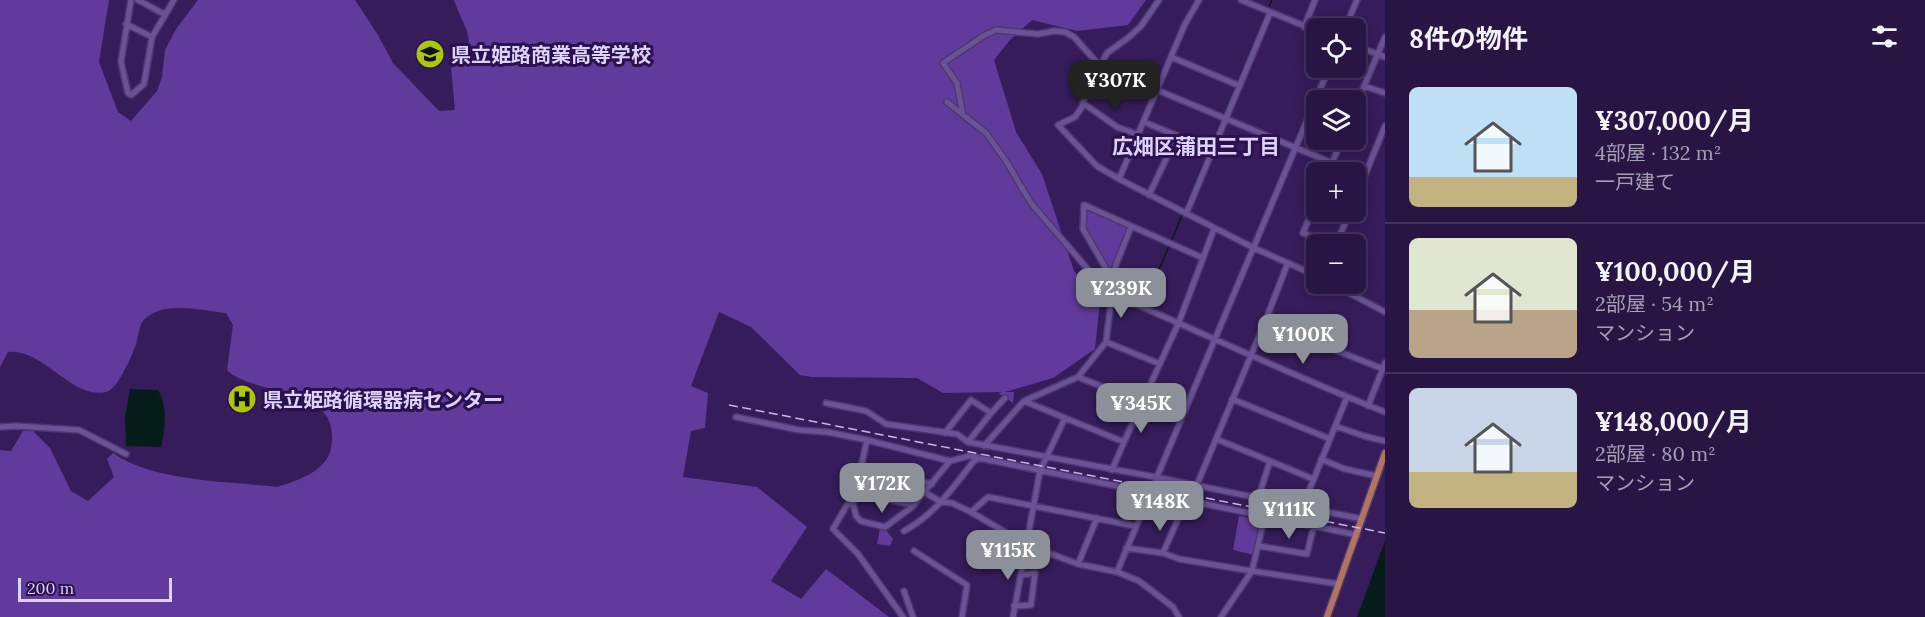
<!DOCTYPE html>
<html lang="ja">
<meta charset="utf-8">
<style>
:root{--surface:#281544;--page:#34224f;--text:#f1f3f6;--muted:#a59fb2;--line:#44345d;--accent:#8c9099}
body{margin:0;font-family:Lora,"Noto Sans JP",serif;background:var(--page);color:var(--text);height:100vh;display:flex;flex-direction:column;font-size:22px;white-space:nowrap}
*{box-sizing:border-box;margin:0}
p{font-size:20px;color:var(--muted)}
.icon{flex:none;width:33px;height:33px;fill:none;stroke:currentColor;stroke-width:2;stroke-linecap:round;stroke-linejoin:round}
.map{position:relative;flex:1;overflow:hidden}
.drawer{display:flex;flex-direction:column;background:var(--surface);width:540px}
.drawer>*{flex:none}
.controls{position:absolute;left:1306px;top:18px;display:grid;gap:12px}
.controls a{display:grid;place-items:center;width:60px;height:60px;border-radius:9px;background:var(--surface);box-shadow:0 3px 15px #0003,0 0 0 2px var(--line);font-size:30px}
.scale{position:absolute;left:18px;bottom:15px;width:154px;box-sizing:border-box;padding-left:6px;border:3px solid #ddd2f8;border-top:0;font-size:16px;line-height:21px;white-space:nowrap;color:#ddd2f8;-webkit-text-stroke:4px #2c1150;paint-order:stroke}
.price{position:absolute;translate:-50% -51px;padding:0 14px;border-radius:12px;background:var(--accent);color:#fff;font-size:20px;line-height:39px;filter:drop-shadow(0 2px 3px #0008)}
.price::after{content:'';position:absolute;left:50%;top:36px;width:18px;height:14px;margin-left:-9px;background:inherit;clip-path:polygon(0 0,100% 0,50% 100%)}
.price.on{background:#222;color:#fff}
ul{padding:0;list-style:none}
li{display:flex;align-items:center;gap:18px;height:150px;padding:0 24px}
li+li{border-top:2px solid var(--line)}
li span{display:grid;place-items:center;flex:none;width:168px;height:120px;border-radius:9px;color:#555}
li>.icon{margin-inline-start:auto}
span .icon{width:72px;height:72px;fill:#fffc;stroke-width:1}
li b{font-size:26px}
h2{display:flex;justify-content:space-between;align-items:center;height:72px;padding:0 24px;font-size:26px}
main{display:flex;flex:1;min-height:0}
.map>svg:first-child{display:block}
</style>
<main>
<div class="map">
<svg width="1385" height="617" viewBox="0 0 1385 617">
<rect width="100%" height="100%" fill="#361c5b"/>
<path fill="#613b9b" d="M0,0H109L99,62L118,112L131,121L157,91L162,77L165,50L176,29L198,0H355L378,35L393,63L439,111L455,110L451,68C483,45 464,30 454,0H1146L1128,25L1077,31L1032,20L1009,41L994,60L1016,132L1042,174L1074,271L1100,300L1095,349L1053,378L1005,392H1014L1013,403L998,393L1003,392L943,393L917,378L811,377L800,375L751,327L719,312L691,386L708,393L705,428L691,431L683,477L757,487L807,527L771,581L801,599L826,569L889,617H0V450L11,451L23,431H33L50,448L71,491L88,501L114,477L107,459L113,453C154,482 227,481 277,487C297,481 327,471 331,448C343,383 256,398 227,370L233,325L226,313C206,311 178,304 158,311C153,313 146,317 143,321C138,328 138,340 135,347C131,358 117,390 106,392C71,400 44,348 8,352L0,367Z
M1086,209L1128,228L1110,271L1085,228Z
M1239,516L1260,520L1254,555L1233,550Z
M880,528L885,529L893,539L890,546L877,544Z"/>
<path fill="#051c18" d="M130,389L158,390C168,407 165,428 161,447L126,446L125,416Z
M1385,541V617H1357Z"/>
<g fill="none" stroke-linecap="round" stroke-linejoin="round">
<path stroke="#051c18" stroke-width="1.5" d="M1268,9L1272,0
M1224,114L1266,14
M1210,147L1222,119
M1171,242L1208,152
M1144,305L1169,246"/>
<g stroke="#50376f" stroke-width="8">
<path id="minor" d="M131,0L121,62L128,93L131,95L144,84L152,37L174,0
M138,0L164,14
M1159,0L1141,26L1128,38L1107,53L1086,94L1082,107L1075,117L1058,125L1097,166L1119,179L1254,248L1317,276
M1241,0L1317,31
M126,24L152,37
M1304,27L1315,0
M1345,28L1357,0
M1356,46L1385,57
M1171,57L1240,86
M1364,86L1385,93
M1157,90L1354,172
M947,102L986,133L1006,161L1031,203L1103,287L1112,294C1203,333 1293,376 1385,412
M1083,103L1117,127L1139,135
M1356,105L1385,37
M963,115L957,83L943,63L985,35L996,30L1038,34L1054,31L1065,32L1074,37L1100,66
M1144,122L1212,150
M1328,172L1342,140
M1119,179L1185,24L1199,0
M1149,195L1177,136
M1356,197L1385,126
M1317,200L1303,233L1330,244
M1186,214L1270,13
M1336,244L1350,212
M1111,277L1083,229L1084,205L1203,258
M1332,284L1385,312
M1265,322L1383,369
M1106,342L1112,294L1111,277L1131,227
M1078,377L1106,342L1160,364
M1232,399L1330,439
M1024,401L1078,377L1143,403
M826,403L866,411L886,424L957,434L968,442L1155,477L1362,519
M1368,406L1385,363
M991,413L1005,398
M736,417L799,430L827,432L867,440L950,461L969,456L1357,535
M1335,426L1364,436L1385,441
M0,427L16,426L79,430L126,454
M945,433L971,400L991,413L968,442
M1216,439L1270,461L1258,499
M867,440L853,503L856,516L861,521L885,527L912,507L950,461
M984,446L1024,401L1065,418
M1321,459L1345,469L1377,476
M1270,461L1313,479
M861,469L932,484
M1112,470L1124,442
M1196,487L1265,322L1287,265
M856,493L914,505
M926,493L941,502L952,503L971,512L1027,545L1078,564L1117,572L1139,581L1173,607L1179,617
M853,503L847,505L833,529L858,554L903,617
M1302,508L1347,397
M971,512L988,497L1135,526
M904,531C934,515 952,489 973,462L979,458
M1259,546L1307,554L1314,525
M1126,548L1163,553L1186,501
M914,551L967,585L962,617
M1163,553L1179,559L1252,571L1265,515
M1078,564L1097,518
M1117,572L1329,68
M904,591L913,617
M1014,606L1031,605L1035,573L1021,575
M1013,617L1040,471L1065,418L1124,442L1179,322L1214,229
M1221,617L1252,571L1339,584"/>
</g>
<g stroke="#50376f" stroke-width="9">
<path id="major" d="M1327,617L1385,453"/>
</g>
<use href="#minor" stroke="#695295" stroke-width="5"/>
<use href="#major" stroke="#b17462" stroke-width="6"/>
<path stroke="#c6b8e2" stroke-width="1.5" stroke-dasharray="9 4.5" stroke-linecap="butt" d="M729,405L1385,533"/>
</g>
<defs>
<g id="school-disc" transform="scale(1.5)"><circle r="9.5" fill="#adc60e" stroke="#2c1150"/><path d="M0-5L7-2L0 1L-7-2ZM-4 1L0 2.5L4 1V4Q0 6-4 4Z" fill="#111"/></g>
<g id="hospital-disc" transform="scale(1.5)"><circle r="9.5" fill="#adc60e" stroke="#2c1150"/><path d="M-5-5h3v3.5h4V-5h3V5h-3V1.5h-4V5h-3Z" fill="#111"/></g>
</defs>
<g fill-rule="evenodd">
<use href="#school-disc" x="430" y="54"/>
<use href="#hospital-disc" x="242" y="399"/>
</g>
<g text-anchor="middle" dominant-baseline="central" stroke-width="6" stroke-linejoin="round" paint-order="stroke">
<g font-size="20" font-weight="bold" fill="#ddd2f8" stroke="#2c1150" text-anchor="start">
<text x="451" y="54">県立姫路商業高等学校</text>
<text x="263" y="399">県立姫路循環器病センター</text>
</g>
<g font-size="21" font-weight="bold" fill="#ddd2f8" stroke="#2c1150">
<text x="1196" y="146">広畑区蒲田三丁目</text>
</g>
</g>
</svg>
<div class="controls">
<a><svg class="icon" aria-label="locate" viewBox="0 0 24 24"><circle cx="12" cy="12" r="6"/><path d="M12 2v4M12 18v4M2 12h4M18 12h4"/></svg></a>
<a><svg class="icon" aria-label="layers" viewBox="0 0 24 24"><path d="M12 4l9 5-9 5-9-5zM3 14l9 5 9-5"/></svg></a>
<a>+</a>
<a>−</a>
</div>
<div class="scale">200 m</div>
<b class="price on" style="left:1115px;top:111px">¥307K</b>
<b class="price" style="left:1121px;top:319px">¥239K</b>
<b class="price" style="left:1303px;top:365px">¥100K</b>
<b class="price" style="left:1141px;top:434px">¥345K</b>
<b class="price" style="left:882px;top:514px">¥172K</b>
<b class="price" style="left:1160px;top:532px">¥148K</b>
<b class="price" style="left:1289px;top:540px">¥111K</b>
<b class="price" style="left:1008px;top:581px">¥115K</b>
</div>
<section class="drawer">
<h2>8件の物件<svg class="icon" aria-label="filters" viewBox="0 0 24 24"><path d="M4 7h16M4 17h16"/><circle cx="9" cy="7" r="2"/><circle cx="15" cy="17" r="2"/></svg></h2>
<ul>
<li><span style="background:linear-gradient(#bfe0f5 75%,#c2b280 0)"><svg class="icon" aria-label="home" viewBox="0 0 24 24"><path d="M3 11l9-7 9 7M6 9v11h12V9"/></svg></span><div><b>¥307,000/月</b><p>4部屋 · 132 m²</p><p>一戸建て</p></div></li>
<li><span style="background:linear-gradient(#dfe7d0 60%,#b9a48a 0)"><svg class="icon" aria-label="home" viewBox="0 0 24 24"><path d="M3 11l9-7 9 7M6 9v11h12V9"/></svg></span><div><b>¥100,000/月</b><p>2部屋 · 54 m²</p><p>マンション</p></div></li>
<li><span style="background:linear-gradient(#c9d6e8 70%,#c2b280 0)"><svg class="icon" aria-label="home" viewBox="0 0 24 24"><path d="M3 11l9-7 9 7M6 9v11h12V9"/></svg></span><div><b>¥148,000/月</b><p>2部屋 · 80 m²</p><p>マンション</p></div></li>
</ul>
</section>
</main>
